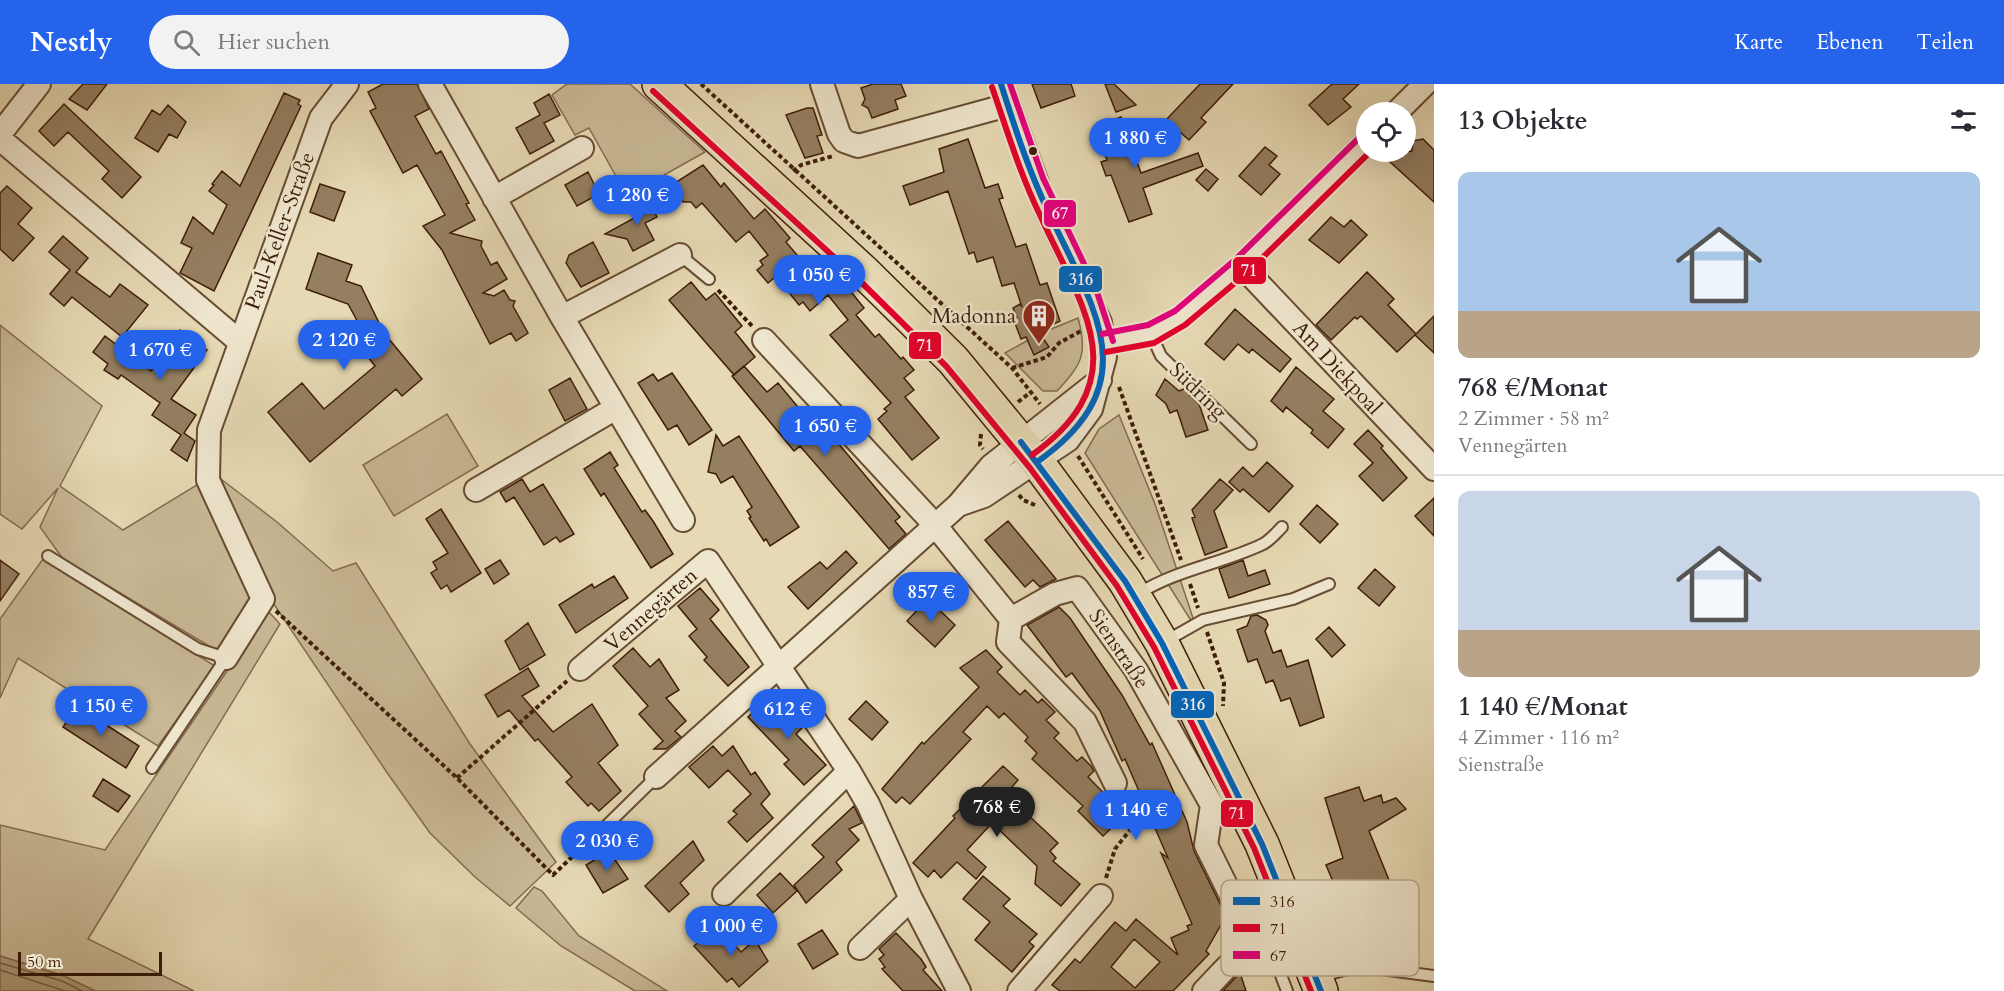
<!DOCTYPE html>
<html lang="de">
<meta charset="utf-8">
<style>
:root{--surface:#fff;--page:#f2f2f3;--text:#2b2b33;--muted:#7c7c81;--line:#e1e1e2;--accent:#2563eb}
body{margin:0;font-family:Cardo,serif;background:var(--page);color:var(--text);height:100vh;display:flex;flex-direction:column;font-size:22px;white-space:nowrap}
*{box-sizing:border-box;margin:0}
p{font-size:20px;color:var(--muted)}
.icon{flex:none;width:33px;height:33px;fill:none;stroke:currentColor;stroke-width:2;stroke-linecap:round;stroke-linejoin:round}
.map{position:relative;flex:1;overflow:hidden}
.details{display:flex;flex-direction:column;background:var(--surface);width:570px}
.details>*{flex:none}
.controls{position:absolute;left:1356px;top:18px;display:grid;gap:12px}
.controls a{display:grid;place-items:center;width:60px;height:60px;border-radius:50%;background:var(--surface);box-shadow:0 6px 24px #0002;font-size:30px}
.scale{position:absolute;left:18px;bottom:15px;width:144px;box-sizing:border-box;padding-left:6px;border:3px solid #3e1d08;border-top:0;font-size:16px;line-height:21px;white-space:nowrap;color:#3e1d08;-webkit-text-stroke:4px #efe6ce;paint-order:stroke}
.price{position:absolute;translate:-50% -51px;padding:0 14px;border-radius:21px;background:var(--accent);color:#fff;font-size:20px;line-height:39px;filter:drop-shadow(0 2px 3px #0008)}
.price::after{content:'';position:absolute;left:50%;top:36px;width:18px;height:14px;margin-left:-9px;background:inherit;clip-path:polygon(0 0,100% 0,50% 100%)}
.price.current{background:#222;color:#fff}
ul{padding:0;list-style:none}
li{display:grid;align-content:center;gap:12px;height:318px;padding:0 24px}
li+li{border-top:2px solid var(--line)}
li span{display:grid;place-items:center;height:186px;border-radius:12px;color:#555}
li>.icon{margin-inline-start:auto}
span .icon{width:108px;height:108px;fill:#fffc;stroke-width:1}
li b{font-size:26px}
h2{display:flex;justify-content:space-between;align-items:center;height:72px;padding:0 24px;font-size:26px}
header{display:flex;align-items:center;gap:36px;box-sizing:border-box;height:84px;padding:0 30px;background:var(--accent);color:#fff}
header strong{font-size:28px}
nav{display:flex;gap:33px;margin-inline-start:auto;font-size:21px}
.search{width:420px;height:54px;background:var(--page);display:flex;align-items:center;gap:15px;box-sizing:border-box;padding:0 21px;border-radius:33px;color:var(--muted);font-size:22px}
main{display:flex;flex:1;min-height:0}
.map>svg:first-child{display:block}
</style>
<header>
<strong>Nestly</strong>
<div class="search"><svg class="icon" aria-label="search" viewBox="0 0 24 24"><circle cx="10" cy="10" r="6"/><path d="M15 15l6 6"/></svg>Hier suchen</div>
<nav><a>Karte</a><a>Ebenen</a><a>Teilen</a></nav>
</header>
<main>
<div class="map">
<svg width="1434" height="907" viewBox="0 0 1434 907">
<rect width="100%" height="100%" fill="#e6d9b3"/>
<filter id="stains"><feTurbulence type="fractalNoise" baseFrequency=".00333" numOctaves="4"/><feColorMatrix values="0 0 0 0 .2 0 0 0 0 .09 0 0 0 0 .02 0 0 0 .5 -.17"/></filter>
<radialGradient id="worn" r=".72"><stop offset=".6" stop-color="#630" stop-opacity="0"/><stop offset="1" stop-color="#630" stop-opacity=".3"/></radialGradient>
<path fill="#c9b996" stroke="#846b4f" stroke-width="1.5" d="M567,0H630L705,68L627,112L589,44L575,51L552,11Z
M1078,234C1088,270 1082,280 1057,307H1043L1005,269L1039,250Z
M0,241L102,322L60,402L123,446L200,399L254,511L219,568L63,475L40,443L58,404L22,445L0,430Z
M447,330L478,382L394,432L363,381Z
M1119,331L1155,420L1197,546L1085,369L1099,345Z
M213,389L277,438L333,487L356,479L470,660L556,778L510,822L475,793L430,749L388,690L269,513Z
M43,475L215,582L158,662L18,574L0,614V535Z
M268,527L280,540L88,855L194,907H95L64,892L0,872V741L105,766Z
M534,803L542,807L579,852L667,907H635L561,862L516,824Z"/>
<path fill="#ad9979" stroke="#81674c" stroke-width="1.5" d="M0,872L64,892L95,907H0Z"/>
<g fill="none" stroke-linecap="round" stroke-linejoin="round">
<path stroke="#765b40" stroke-width="1.5" d="M0,879L62,897L82,907
M0,886L65,907"/>
</g>
<path fill="#957f61" stroke="#3e1d08" stroke-width="1.5" fill-rule="evenodd" d="M83,0H107L87,26L69,15Z
M383,0H417L429,25L415,32L436,70L441,67L469,119L466,120L475,136L450,149L482,157L481,162L491,181L497,178L507,195L483,209L494,212L504,206L510,216L515,217L513,222L528,249L516,257L511,249L490,260L442,166L423,142L445,131L417,81L403,89L370,27L376,24L368,8Z
M873,0H901L906,12L895,16L898,25L872,34L868,24L862,21L865,15L861,4Z
M1032,0H1071L1075,12L1041,24Z
M1105,0H1114L1136,21L1116,28Z
M1200,0H1233L1201,34L1206,38L1189,56L1166,36Z
M1332,0H1359L1343,15L1351,23L1328,41L1309,21Z
M284,9L300,16L298,20L301,22L214,207L180,189L192,164L181,159L193,133L213,150L227,121L209,107L214,101L212,100L222,87L240,102Z
M549,10L560,31L544,39L554,57L530,70L516,44L540,31L534,19Z
M64,20L141,93L122,114L102,95L109,87L68,48L54,62L39,47Z
M168,21L186,38L177,54L169,50L158,68L135,54L152,26L160,31Z
M807,24H813L822,51L817,52L823,69L805,74L786,31Z
M1121,33L1141,89L1198,69L1203,82L1143,104L1152,130L1129,138L1111,91L1106,92L1101,78L1107,76L1094,43Z
M968,55L985,104L998,100L1003,114L999,115L1016,163L1026,160L1040,201L1047,199L1060,237L1038,247L1049,263L1034,271L1026,253L1021,255L1013,234L1017,233L1013,224L1020,220L1022,223L1014,199L1002,202L993,173L977,178L974,168L969,170L948,107L910,121L903,102L944,88L939,65Z
M1423,55L1434,66V118L1389,77L1397,69L1412,67L1413,57Z
M1265,63L1277,72L1269,81L1280,90L1261,111L1239,92Z
M703,81L721,103L724,99L754,135L765,125L790,154L786,158L807,183L810,181L832,206L841,199L852,209L864,224L856,231L875,253L879,250L901,275L903,273L914,286L904,294L914,306L905,313L939,354L912,376L878,335L887,327L884,325L891,319L830,251L848,236L828,211L810,227L803,218L799,221L779,196L774,194L768,199L757,186L763,181L760,177L768,171L749,147L736,158L702,119L696,124L691,118H683L679,112V104L675,99Z
M1206,85L1218,95L1208,107L1196,96Z
M588,88L599,110L577,122L565,101Z
M320,100L345,108L334,137L310,128Z
M7,102L32,124L18,140L34,154L13,177L0,165V109Z
M646,112L657,133L645,139L654,156L633,167L627,155L605,150L638,132L631,120Z
M1331,133L1344,143L1351,136L1367,151L1339,179L1309,156Z
M63,152L88,174L76,188L110,213L120,200L148,221L122,253L72,213L64,222L50,210L70,186L49,168Z
M593,158L609,189L581,203L566,179L569,171Z
M318,169L352,181L346,197L361,202L384,249L422,295L402,312L396,305L310,378L268,328L302,299L324,325L375,282L360,263L373,254L365,251L348,220L306,205Z
M1367,188L1394,215L1388,221L1416,250L1397,268L1361,232L1357,235L1355,233L1331,256L1316,241Z
M691,198L706,216L715,209L742,242L735,248L755,273L734,291L669,216Z
M1235,225L1291,275L1280,288L1252,265L1249,269L1238,260L1224,276L1205,260Z
M1434,232V269L1415,251Z
M180,246L207,266L171,315L196,331L184,349L195,357L187,377L171,366L181,351L152,331L160,319L121,291L118,295L104,286L108,280L93,268L105,252L151,287Z
M744,282L767,308L778,299L821,351L827,346L900,433L895,437L906,450L889,465L800,362L794,367L732,292Z
M1296,283L1334,315L1323,327L1344,345L1328,364L1311,349L1313,346L1286,323L1283,328L1271,317Z
M672,289L712,346L689,361L677,341L668,346L638,299L653,290L658,297Z
M570,294L587,325L565,337L549,306Z
M1165,295L1179,307L1184,305L1199,320L1208,346L1186,353L1177,326L1170,329L1166,320L1156,311Z
M1368,346L1383,362L1381,364L1407,394L1383,417L1359,392L1373,379L1354,360Z
M716,351L723,362L739,352L799,443L770,462L766,455L764,457L749,434L751,433L747,427L752,423L733,392L721,399L716,390L708,388Z
M610,368L618,381L614,384L642,428L645,426L653,437L673,470L651,484L604,409L601,412L584,385Z
M1267,378L1293,402L1269,428L1243,405L1240,408L1229,398L1243,383L1253,393Z
M522,395L530,408L543,400L574,450L560,458L556,453L544,461L514,413L506,418L500,408Z
M1220,395L1233,406L1214,427L1227,463L1205,471L1192,434L1195,433L1192,426Z
M1434,414V452L1415,432Z
M1317,421L1338,440L1320,459L1300,440Z
M441,425L481,489L451,508L447,501L441,505L431,489L437,485L433,478L448,469L426,435Z
M1008,437L1047,484L1056,495L1040,503L1033,496L1025,503L985,456Z
M846,467L857,479L808,525L788,503L820,478L827,485Z
M0,476L19,490L0,517Z
M500,476L509,490L494,500L485,485Z
M1243,476L1248,492L1265,486L1270,500L1229,514L1219,485Z
M1375,485L1395,503L1379,522L1358,504Z
M614,492L628,514L576,549L559,521L592,500L594,504Z
M700,504L719,526L710,535L749,583L728,602L704,576L707,573L689,552L697,545L678,522Z
M928,515L955,541L935,563L907,537Z
M1059,523L1070,534L1122,611L1150,661L1152,659L1187,738L1194,767L1226,832L1206,867L1209,870L1173,907H1060L1052,901L1075,875L1080,879L1115,838L1126,847L1136,835L1178,871L1171,854L1189,846L1187,842L1192,840L1161,769L1168,774L1125,675L1122,677L1100,627L1072,589L1066,593L1027,541ZM1134,855L1160,878L1135,904L1111,883Z
M1257,531L1266,536L1268,541L1265,547L1273,569L1281,566L1287,583L1308,576L1324,633L1300,642L1290,614L1281,617L1273,596L1266,599L1257,575L1248,578L1237,546L1247,542L1251,532Z
M528,539L545,571L520,586L505,557Z
M1329,543L1345,561L1332,573L1316,555Z
M633,564L650,583L659,575L679,606L666,614L686,637L675,647L681,653L666,665H654L663,657L639,630L648,622L613,582Z
M986,566L1002,583L997,588L1020,611L1025,606L1038,619L1042,615L1055,628L1046,636L1059,649L1054,654L1077,677L1082,673L1091,682L1094,687L1088,693L1125,731L1103,752L1078,727L1083,722L1032,675L1037,669L1025,657L1028,653L1004,629L999,634L987,622L963,648L971,655L910,720L902,713L896,719L882,705L922,658L924,660L979,603L960,584Z
M528,584L539,602L522,612L553,648L592,620L618,661L598,679L621,707L599,727L591,719L588,722L566,698L572,693L538,655L535,657L509,626L498,633L485,611Z
M768,614L785,632L792,626L803,643L796,650L826,681L804,701L784,680L789,676L748,633Z
M866,617L888,638L872,656L849,635Z
M77,622L139,662L126,684L63,643Z
M713,662L722,672L733,662L751,691L755,688L770,710L761,720L773,734L747,758L728,738L737,730L733,727L751,710L728,686L709,704L689,683Z
M1003,682L1018,696L1012,703L1020,710L1013,717L1058,759L1050,767L1056,774L1053,777L1080,800L1061,822L1035,800L1037,782L992,739L967,766L986,783L976,795L957,778L941,794L934,786L928,793L913,779L955,734L953,732Z
M103,695L130,712L118,728L93,712Z
M1359,703L1364,717L1381,711L1383,719L1396,714L1406,725L1369,747L1407,840L1359,860L1326,781L1343,774L1325,714Z
M854,722L862,739L849,745L859,756L836,778L842,786L806,819L794,801L824,773L812,761Z
M693,757L704,776L680,799L689,810L669,828L645,802Z
M609,767L628,795L603,809L586,781Z
M780,789L797,807L773,829L757,811Z
M983,792L1010,815L1003,822L1037,850L1029,858L1034,862L1012,888L975,856L990,838L963,815Z
M720,845L741,868L755,856L768,877L739,903L732,894L727,898L694,862L708,849L711,853Z
M822,846L838,870L813,885L798,860Z
M896,849L921,875L926,883L923,886L942,907H903L882,885L885,883L879,875L884,871L879,865Z
M1240,889L1246,907H1223L1234,895Z"/>
<g fill="none" stroke-linecap="round" stroke-linejoin="round">
<g stroke="#684c33" stroke-width="14">
<path id="service" d="M680,171L709,195
M1151,250L1161,272L1251,360
M48,472L198,565L226,574L152,684
M1138,510C1176,486 1220,480 1261,461C1269,458 1276,449 1282,443
M1166,557L1203,536L1293,515L1329,500
M604,744L656,693
M1319,893L1358,882L1434,892
M1287,907L1279,886L1288,867L1298,863"/>
</g>
<g stroke="#684c33" stroke-width="26">
<path id="minor" d="M430,0L562,233L683,436
M822,0L839,50L844,57L858,62L1008,21
M1397,28L1425,0
M0,50L39,0
M0,55L240,258
M494,114L582,64
M1242,182L1434,385
M562,233L680,171
M764,256L934,440L1011,535L1008,558L1085,638L1115,699
M1104,259L1151,250L1180,234L1242,182L1366,59
M476,406L616,324
M958,421L984,412L1068,356L1091,325L1105,273L1100,238L1047,127L1001,0
M1011,535L1055,510L1077,504L1136,586L1212,721L1206,761L1253,856
M226,574L263,515L208,396L209,346L321,34L347,0
M580,585L708,477L849,687L868,720L911,815L959,907
M656,693L958,421L991,382L1100,296
M724,810L849,687
M860,864L911,815
M1019,907L1101,812
M1204,907C1232,878 1256,848 1294,834"/>
</g>
<g stroke="#3e1d08" stroke-width="36">
<path id="primary" d="M659,0L865,189L953,276L1037,378L1125,497L1162,559L1262,760L1321,907"/>
</g>
<path stroke="#3e1d08" stroke-width="4" stroke-dasharray="4.5 3" stroke-linecap="butt" d="M701,0L1012,284L1040,320
M793,87L801,81L833,72
M718,206L752,242
M1012,284L1047,273L1059,259L1081,247
M1119,303L1181,476
M1018,318L1031,308
M981,350L980,361L983,365
M1078,372L1143,475
M1019,411L1023,416L1035,421
M1190,500L1198,524
M276,527L457,694L553,791L594,752
M1207,548L1224,599L1223,622
M457,694L567,597
M1106,794L1115,765L1137,737L1124,715"/>
<use href="#service" stroke="#efe6ce" stroke-width="10"/>
<use href="#minor" stroke="#efe6ce" stroke-width="22"/>
<use href="#primary" stroke="#e6d9b3" stroke-width="33"/>
<g stroke="#efe6ce" stroke-width="10">
<path id="bus-1" d="M1001,0C1015,44 1029,88 1049,129C1094,226 1149,299 1037,378
M1021,358L1125,497L1162,559L1262,760L1321,907"/>
</g>
<g stroke="#efe6ce" stroke-width="10">
<path id="bus-2" d="M992,3C1007,46 1020,90 1040,131C1082,224 1139,294 1032,371
M653,7L859,196L946,282L1030,384L1117,502L1154,563L1254,764L1311,907
M1106,268L1154,259L1185,241L1248,188L1370,68"/>
</g>
<g stroke="#efe6ce" stroke-width="10">
<path id="bus-3" d="M1010,0L1043,94L1096,205L1113,257
M1102,250L1148,241L1175,227L1236,175L1360,53"/>
</g>
<use href="#bus-1" stroke="#0065bd" stroke-width="6"/>
<use href="#bus-2" stroke="#e4002b" stroke-width="6"/>
<use href="#bus-3" stroke="#e5007d" stroke-width="6"/>
</g>
<defs>
<g id="building-pin" transform="scale(1.725)"><path d="M0 17L-7.5 6A9.5 9.5 0 1 1 7.5 6Z" fill="#8f2418" stroke="#efe6ce"/><path d="M-4-6H4V6H1V3H-1V6H-4ZM-2.5-4.3h1.7v1.8h-1.7ZM.8-4.3h1.7v1.8H.8ZM-2.5-1h1.7V.8h-1.7ZM.8-1h1.7V.8H.8Z" fill="#fff"/></g>
</defs>
<g fill-rule="evenodd">
<use href="#building-pin" x="1039" y="232"/>
</g>
<circle fill="#3e1d08" stroke="#efe6ce" stroke-width="2" cx="1033" cy="67" r="5"/>
<g text-anchor="middle" dominant-baseline="central" stroke-width="5" stroke-linejoin="round" paint-order="stroke">
<g font-size="21" fill="#3e1d08" stroke="#efe6ce">
<text transform="translate(280 147) rotate(-70)">Paul-Keller-Straße</text>
<text transform="translate(1337 284) rotate(47)">Am Diekpoal</text>
<text transform="translate(1198 307) rotate(44)">Südring</text>
<text transform="translate(651 526) rotate(-41)">Vennegärten</text>
<text transform="translate(1119 565) rotate(56)">Sienstraße</text>
</g>
<g font-size="21" fill="#3e1d08" stroke="#efe6ce" text-anchor="end">
<text x="1016" y="232">Madonna</text>
</g>
</g>
<rect x="1221" y="796" width="198" height="96" rx="9" fill="#efe6ce" stroke="#baaa93" stroke-width="1.5"/>
<rect x="1233" y="813" width="27" height="8" fill="#0065bd"/>
<rect x="1233" y="840" width="27" height="8" fill="#e4002b"/>
<rect x="1233" y="867" width="27" height="8" fill="#e5007d"/>
<g font-size="16" fill="#3e1d08">
<text x="1270" y="823">316</text>
<text x="1270" y="850">71</text>
<text x="1270" y="877">67</text>
</g>
<g stroke="#efe6ce" stroke-width="2">
<rect x="1043" y="115" width="34" height="29" rx="6" fill="#e5007d"/>
<rect x="1232" y="172" width="35" height="29" rx="6" fill="#e4002b"/>
<rect x="1058" y="181" width="45" height="28" rx="6" fill="#0065bd"/>
<rect x="908" y="247" width="34" height="29" rx="6" fill="#e4002b"/>
<rect x="1170" y="606" width="45" height="29" rx="6" fill="#0065bd"/>
<rect x="1220" y="715" width="34" height="29" rx="6" fill="#e4002b"/>
</g>
<g font-size="16" text-anchor="middle" font-weight="bold" fill="#fff">
<text x="1060" y="135">67</text>
<text x="1249" y="192">71</text>
<text x="1081" y="201">316</text>
<text x="925" y="267">71</text>
<text x="1193" y="626">316</text>
<text x="1237" y="735">71</text>
</g>
<rect width="100%" height="100%" filter="url(#stains)"/>
<rect width="100%" height="100%" fill="url(#worn)"/>
</svg>
<div class="controls">
<a><svg class="icon" aria-label="locate" viewBox="0 0 24 24"><circle cx="12" cy="12" r="6"/><path d="M12 2v4M12 18v4M2 12h4M18 12h4"/></svg></a>
</div>
<div class="scale">50 m</div>
<b class="price" style="left:1135px;top:85px">1 880 €</b>
<b class="price" style="left:637px;top:142px">1 280 €</b>
<b class="price" style="left:819px;top:222px">1 050 €</b>
<b class="price" style="left:344px;top:287px">2 120 €</b>
<b class="price" style="left:160px;top:297px">1 670 €</b>
<b class="price" style="left:825px;top:373px">1 650 €</b>
<b class="price" style="left:931px;top:539px">857 €</b>
<b class="price" style="left:101px;top:653px">1 150 €</b>
<b class="price" style="left:788px;top:656px">612 €</b>
<b class="price current" style="left:997px;top:754px">768 €</b>
<b class="price" style="left:1136px;top:757px">1 140 €</b>
<b class="price" style="left:607px;top:788px">2 030 €</b>
<b class="price" style="left:731px;top:873px">1 000 €</b>
</div>
<section class="details">
<h2>13 Objekte<svg class="icon" aria-label="filters" viewBox="0 0 24 24"><path d="M4 7h16M4 17h16"/><circle cx="9" cy="7" r="2"/><circle cx="15" cy="17" r="2"/></svg></h2>
<ul>
<li><span style="background:linear-gradient(#a9c7e8 75%,#b9a48a 0)"><svg class="icon" aria-label="home" viewBox="0 0 24 24"><path d="M3 11l9-7 9 7M6 9v11h12V9"/></svg></span><div><b>768 €/Monat</b><p>2 Zimmer · 58 m²</p><p>Vennegärten</p></div></li>
<li><span style="background:linear-gradient(#c9d6e8 75%,#b9a48a 0)"><svg class="icon" aria-label="home" viewBox="0 0 24 24"><path d="M3 11l9-7 9 7M6 9v11h12V9"/></svg></span><div><b>1 140 €/Monat</b><p>4 Zimmer · 116 m²</p><p>Sienstraße</p></div></li>
</ul>
</section>
</main>
